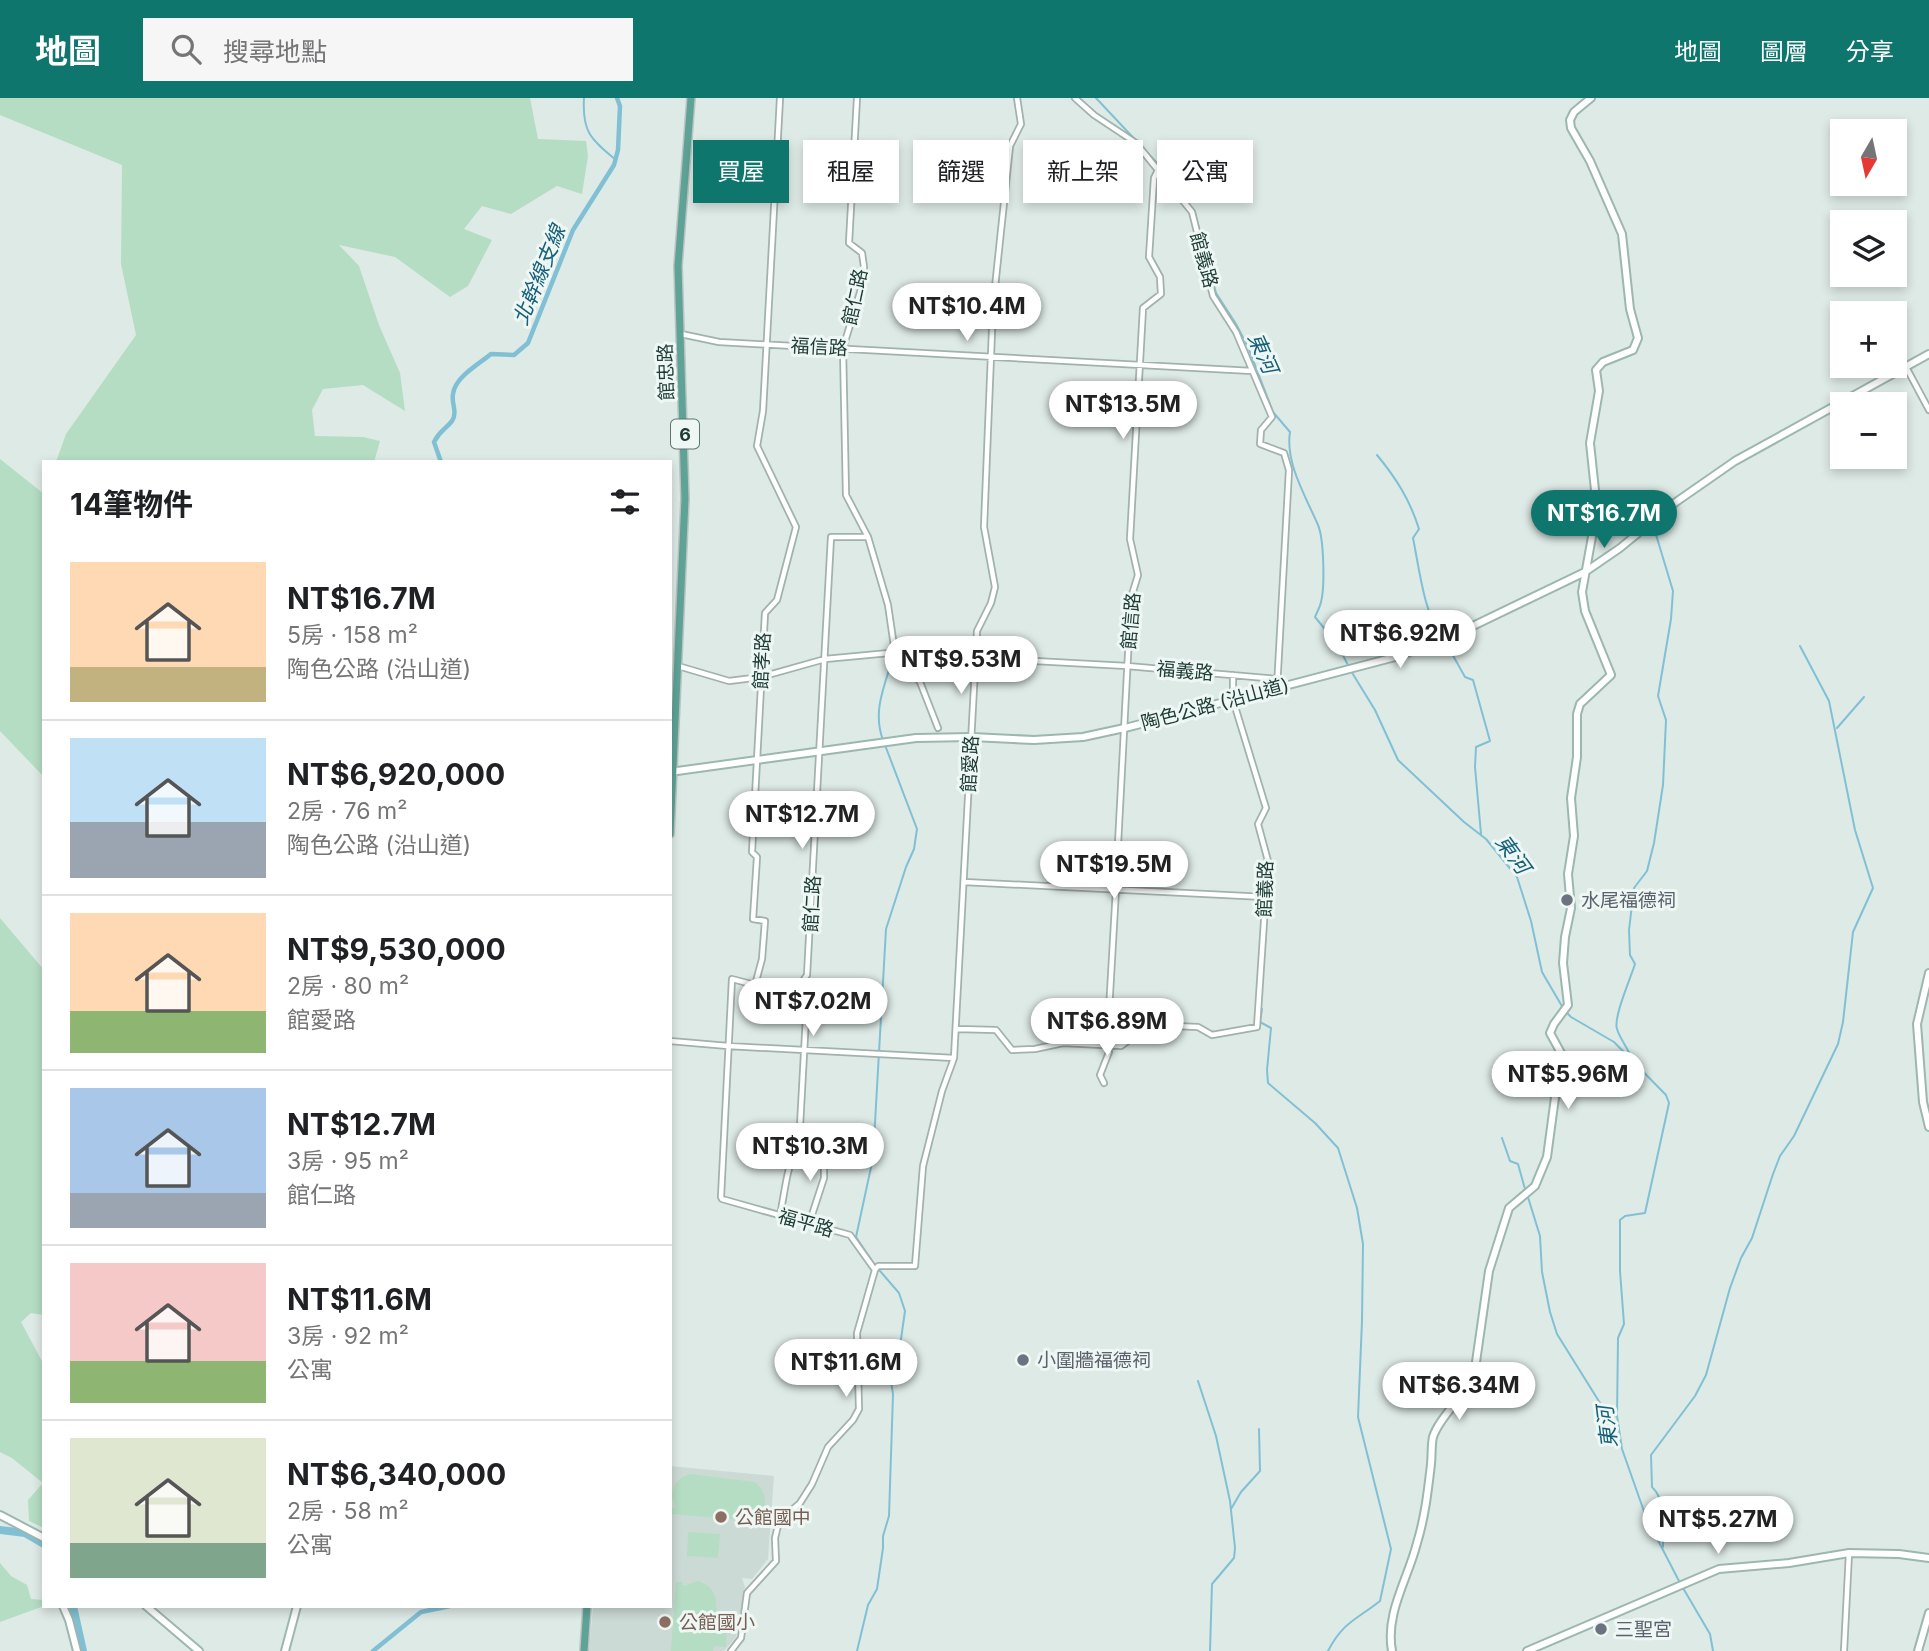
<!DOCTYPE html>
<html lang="zh-TW">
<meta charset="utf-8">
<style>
:root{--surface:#fff;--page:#f6f6f6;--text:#202124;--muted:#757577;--line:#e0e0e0;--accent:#0f766e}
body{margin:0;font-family:Inter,"Noto Sans TC",sans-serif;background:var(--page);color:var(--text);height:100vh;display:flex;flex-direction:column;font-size:26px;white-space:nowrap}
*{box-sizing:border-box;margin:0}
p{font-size:23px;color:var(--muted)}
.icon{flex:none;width:38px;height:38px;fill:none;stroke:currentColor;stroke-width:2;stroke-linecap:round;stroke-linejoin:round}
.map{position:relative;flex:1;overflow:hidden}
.drawer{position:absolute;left:42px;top:362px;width:630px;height:1148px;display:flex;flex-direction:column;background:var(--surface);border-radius:0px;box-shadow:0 4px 10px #0003}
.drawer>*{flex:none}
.top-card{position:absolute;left:693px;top:42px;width:665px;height:63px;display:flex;gap:14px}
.needle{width:46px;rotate:189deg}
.tools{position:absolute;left:1830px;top:21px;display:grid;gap:14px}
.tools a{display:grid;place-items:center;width:77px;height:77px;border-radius:0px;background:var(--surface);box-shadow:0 4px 10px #0003;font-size:35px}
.price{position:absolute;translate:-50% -60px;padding:0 16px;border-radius:24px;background:#fff;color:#222;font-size:23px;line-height:46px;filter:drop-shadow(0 2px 4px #0008)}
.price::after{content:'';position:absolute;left:50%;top:42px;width:21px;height:16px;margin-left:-10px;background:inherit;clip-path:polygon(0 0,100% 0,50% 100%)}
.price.selected{background:var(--accent);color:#fff}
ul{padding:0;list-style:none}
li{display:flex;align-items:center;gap:21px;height:175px;padding:0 28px}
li+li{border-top:2px solid var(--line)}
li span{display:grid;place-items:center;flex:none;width:196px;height:140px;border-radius:0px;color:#555}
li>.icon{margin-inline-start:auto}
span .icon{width:84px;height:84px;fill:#fffc;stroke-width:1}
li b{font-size:30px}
h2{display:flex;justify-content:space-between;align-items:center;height:84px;padding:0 28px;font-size:30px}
.tag{padding:0 24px;border-radius:0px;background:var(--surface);box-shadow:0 4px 10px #0003;font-size:24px;line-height:63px}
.tag.selected{background:var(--accent);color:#fff}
header{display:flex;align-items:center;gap:42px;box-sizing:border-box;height:98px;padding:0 35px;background:var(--accent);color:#fff}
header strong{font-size:33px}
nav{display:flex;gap:38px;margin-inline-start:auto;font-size:24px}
.search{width:490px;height:63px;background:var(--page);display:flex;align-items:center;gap:18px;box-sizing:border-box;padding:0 24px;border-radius:0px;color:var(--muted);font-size:26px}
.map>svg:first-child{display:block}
</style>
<header>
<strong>地圖</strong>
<div class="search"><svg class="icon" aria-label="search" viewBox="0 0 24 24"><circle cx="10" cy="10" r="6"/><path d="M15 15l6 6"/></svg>搜尋地點</div>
<nav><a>地圖</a><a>圖層</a><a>分享</a></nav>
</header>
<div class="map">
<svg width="1929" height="1553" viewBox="0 0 1929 1553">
<rect width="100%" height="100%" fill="#deeae6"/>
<path fill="#ccdad5" d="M670,1368L774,1378L768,1461L752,1481L742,1480L745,1489L736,1539L724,1553H589L593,1509L670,1508Z"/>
<path fill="#b5ddc3" d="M0,0H530L538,41L586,43L588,58L582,96L557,88L511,116L482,108L464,131L492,142L468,188L450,199L395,159L339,147L359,168L379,227L400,275L405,313L363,287L323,291L312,312L315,338L363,339L380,343L374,364H56L66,336L136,237L121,166L122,67L0,17Z
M0,361L44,396V679L0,633Z
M0,820L44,872V1217L31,1215L21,1224L44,1267V1430L29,1423L28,1402L43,1385L12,1360L0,1354Z
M690,1376L755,1384C767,1394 768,1406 758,1418L765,1419L764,1424L672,1416V1410H676C668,1395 673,1381 690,1376Z
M688,1434L720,1436L718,1460L687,1458Z
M0,1465L11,1478L27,1487L31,1501L44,1502V1508L0,1524Z
M698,1483C720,1490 717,1508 715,1527L727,1529L726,1549L714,1548L713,1553H671L676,1484H682L683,1488Z"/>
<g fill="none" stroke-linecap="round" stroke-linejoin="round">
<path stroke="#81c0d4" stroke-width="2" d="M584,0C582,33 590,41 616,62
M1096,0L1158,66L1195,115L1216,195L1236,226L1248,249L1273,314L1290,334C1285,365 1306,399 1318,427C1324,441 1325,489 1321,504C1320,509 1317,514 1315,519L1337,546L1349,569
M1377,357C1396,380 1410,402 1419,431L1413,440C1419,469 1424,516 1442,540
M1446,545L1465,579L1473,582L1490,643L1476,649L1475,669L1481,736
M1351,573L1375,612L1398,662L1464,724L1486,741L1517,779L1531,823L1542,874L1563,910
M1837,630L1864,599
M883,642C872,613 885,587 893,559
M1262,911L1260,924L1271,930L1267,972L1268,985L1315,1025L1338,1050L1357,1110L1363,1146L1362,1223L1358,1319L1391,1451L1380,1503C1356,1522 1343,1524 1328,1553
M1566,914L1571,919L1614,944L1666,997L1669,1005L1645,1115L1625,1118L1620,1122V1173L1624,1226L1618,1240L1617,1318L1622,1351L1646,1419L1680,1485
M1632,961C1628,950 1620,941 1617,931C1613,920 1631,879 1635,866L1630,857L1629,832L1634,790L1647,773L1654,745L1663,687L1666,622L1658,598L1671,521L1673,493L1654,430
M1502,1040L1510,1063L1518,1066L1525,1091
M1527,1096L1540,1138L1542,1174L1550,1214L1557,1236L1605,1313L1616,1318
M817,1125L829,1129
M1198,1283L1216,1338L1230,1403L1235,1450L1234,1460L1212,1486L1210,1553
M1231,1411L1241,1394L1260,1373L1259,1331
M1663,1449C1663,1430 1667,1403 1652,1389L1651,1357L1695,1298L1706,1277L1730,1190L1741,1160L1752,1140L1773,1076L1780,1058L1794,1038L1838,946L1843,924L1853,834L1873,790L1855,732L1829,603L1800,548
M1683,1490L1710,1536L1713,1553
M857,1553L868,1507L877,1491L883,1450V1438L889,1418L893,1296L890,1278L895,1254L900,1248L905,1213L899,1195L874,1166L856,1139L873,1060L886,831L906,769L914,751L917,731L885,647"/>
<path stroke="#81c0d4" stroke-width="4.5" d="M441,364L434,344C440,332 445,332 452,323C458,314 451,305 453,296C455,279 479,266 491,256L514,257L528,245L573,132L614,67L618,52L620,8L617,0
M373,1553L421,1514L450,1508"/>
<path stroke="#81c0d4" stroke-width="8" d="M0,1432L25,1435L44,1446
M73,1508L83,1553"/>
<g stroke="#a1b2ad" stroke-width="8">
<path id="street" d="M780,0L763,313L757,348L796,429L777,502L765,515L752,754L757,759L753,821L765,823L762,861L755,887L732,881L721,1099L722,1101L850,1137L875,1172
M857,0L849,145L862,155L864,169L862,188L843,250L846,397L868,439L888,507L895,555L920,584L938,630
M1075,0L1094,17L1136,45L1192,114L1213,198L1236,234L1272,319L1261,332L1260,346L1284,355L1289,372L1277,590
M681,236L719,244L1252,273
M1906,269L1929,312
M678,568L729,583L761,579L825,561L921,552L976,560L1127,568L1277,581
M964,784L1265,799
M957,931L996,932L1012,952L1035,951L1063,945L1121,948L1141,933L1175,928L1198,929L1212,937L1257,929L1268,763L1258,726L1266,710L1233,602V577
M670,943L728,948L954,960
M1104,985L1100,977L1109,954L1107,947L1116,791L1115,766L1118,746L1131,500L1138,477L1130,441L1143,210L1161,196L1160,179L1149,159L1154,80L1158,72
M799,1046L824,1058V1080L809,1126
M780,1117C785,1094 787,1064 799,1046L806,919L797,906L800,887L807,877L831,439H868
M875,1172L878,1168H915L923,1068L942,993L954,960L977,533L991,505L995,489L984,429L993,208L1010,48L1021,26L1017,0
M731,1553L741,1540L747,1495L776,1463L775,1440L779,1423L800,1405L812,1386L828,1349L853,1322L859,1311L857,1235L875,1172
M1844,1553L1849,1455"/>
</g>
<g stroke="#9cb7af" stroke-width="10">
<path id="secondary" d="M670,674L916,640L972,639L1034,642L1083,639L1129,629L1395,559L1448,540L1585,474L1620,450L1676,404L1735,363L1929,256
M1929,875L1917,926L1923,1004L1929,1029
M0,1417L44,1440
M63,1508L69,1522L77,1553
M146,1508L199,1553
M285,1553L297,1508
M1392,1553C1385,1515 1408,1481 1417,1445C1425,1419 1428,1392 1431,1366C1432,1357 1431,1348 1433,1339C1440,1317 1467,1298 1475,1271L1489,1173L1509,1110L1535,1088L1547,1059L1561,955L1550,935L1554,926L1568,907L1563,865L1565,839L1571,810L1568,776L1574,738L1571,700L1577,659V616L1580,606L1611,577L1585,513L1582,494L1597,411L1590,345L1599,293L1596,272L1603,264L1633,252L1638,240L1630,211L1622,136L1590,63L1571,30L1570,22L1574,14L1591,0
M1527,1553L1719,1471L1789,1465L1849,1455L1899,1456L1929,1460
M1918,1553L1929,1515"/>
</g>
<g stroke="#bcc4c2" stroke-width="10">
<path id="primary" d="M670,736L685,401L678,168L691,0
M584,1553L587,1508"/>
</g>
<use href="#street" stroke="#fff" stroke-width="4.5"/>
<use href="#secondary" stroke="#fff" stroke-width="6"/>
<use href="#primary" stroke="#5fa397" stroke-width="7"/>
</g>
<g fill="#6b7280" stroke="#eef7f3" stroke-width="2.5">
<circle cx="1567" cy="802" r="7"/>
<circle cx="1023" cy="1262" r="7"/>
<circle cx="1601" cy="1531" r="7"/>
</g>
<g fill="#8d6e63" stroke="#eef7f3" stroke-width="2.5">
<circle cx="721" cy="1419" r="7"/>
<circle cx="665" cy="1524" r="7"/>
</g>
<g text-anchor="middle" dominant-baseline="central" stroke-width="6" stroke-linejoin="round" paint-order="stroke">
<rect fill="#eef7f3" stroke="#5c736e" stroke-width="2" x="671" y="321.5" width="28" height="29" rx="5"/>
<g font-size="18" font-weight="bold" fill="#1e3b35">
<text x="685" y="336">6</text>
</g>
<g font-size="19" fill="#1e3b35" stroke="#eef7f3">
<text transform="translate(1204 162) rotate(75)">館義路</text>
<text transform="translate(855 199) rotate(-78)">館仁路</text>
<text transform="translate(819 249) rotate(3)">福信路</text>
<text transform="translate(666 274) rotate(-92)">館忠路</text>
<text transform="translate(1131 523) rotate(-85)">館信路</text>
<text transform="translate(762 563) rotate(-87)">館孝路</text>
<text transform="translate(1185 573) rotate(5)">福義路</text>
<text transform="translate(1215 606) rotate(-15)">陶色公路 (沿山道)</text>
<text transform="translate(970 666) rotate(-87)">館愛路</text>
<text transform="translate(1265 791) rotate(-88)">館義路</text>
<text transform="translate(812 806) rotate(-87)">館仁路</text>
<text transform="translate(806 1125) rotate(16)">福平路</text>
</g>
<g font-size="19" fill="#5b616d" stroke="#eef7f3" text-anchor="start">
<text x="1581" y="802">水尾福德祠</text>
<text x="1037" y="1262">小圍牆福德祠</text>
<text x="1615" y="1531">三聖宮</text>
</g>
<g font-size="19" fill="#785e54" stroke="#eef7f3" text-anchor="start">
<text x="735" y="1419">公館國中</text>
<text x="679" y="1524">公館國小</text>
</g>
<g font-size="21" font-style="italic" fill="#166079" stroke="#eef7f3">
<text transform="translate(539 177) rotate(-68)">北幹線支線</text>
<text transform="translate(1263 255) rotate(66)">東河</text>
<text transform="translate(1513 756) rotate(54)">東河</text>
<text transform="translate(1607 1329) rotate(-97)">東河</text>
</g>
</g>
</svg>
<div class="tools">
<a><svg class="needle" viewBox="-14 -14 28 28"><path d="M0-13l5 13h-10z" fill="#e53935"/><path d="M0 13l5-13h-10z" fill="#757577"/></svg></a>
<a><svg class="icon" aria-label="layers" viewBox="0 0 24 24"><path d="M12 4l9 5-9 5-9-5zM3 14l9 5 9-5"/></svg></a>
<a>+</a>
<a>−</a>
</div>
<b class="price" style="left:967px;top:245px">NT$10.4M</b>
<b class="price" style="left:1123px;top:343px">NT$13.5M</b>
<b class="price selected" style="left:1604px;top:452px">NT$16.7M</b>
<b class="price" style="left:1400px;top:572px">NT$6.92M</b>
<b class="price" style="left:961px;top:598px">NT$9.53M</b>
<b class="price" style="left:802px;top:753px">NT$12.7M</b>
<b class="price" style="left:1114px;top:803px">NT$19.5M</b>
<b class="price" style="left:813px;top:940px">NT$7.02M</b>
<b class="price" style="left:1107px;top:960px">NT$6.89M</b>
<b class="price" style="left:1568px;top:1013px">NT$5.96M</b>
<b class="price" style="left:810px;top:1085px">NT$10.3M</b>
<b class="price" style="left:846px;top:1301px">NT$11.6M</b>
<b class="price" style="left:1459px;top:1324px">NT$6.34M</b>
<b class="price" style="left:1718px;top:1458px">NT$5.27M</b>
<div class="top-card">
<a class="tag selected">買屋</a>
<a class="tag">租屋</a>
<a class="tag">篩選</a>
<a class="tag">新上架</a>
<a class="tag">公寓</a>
</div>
<section class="drawer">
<h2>14筆物件<svg class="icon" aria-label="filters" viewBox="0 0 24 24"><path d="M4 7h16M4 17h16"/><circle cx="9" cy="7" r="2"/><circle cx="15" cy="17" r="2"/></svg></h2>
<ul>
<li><span style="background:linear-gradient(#ffd9b3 75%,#c2b280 0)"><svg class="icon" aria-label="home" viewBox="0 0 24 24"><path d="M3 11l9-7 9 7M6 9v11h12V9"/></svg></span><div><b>NT$16.7M</b><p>5房 · 158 m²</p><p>陶色公路 (沿山道)</p></div></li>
<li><span style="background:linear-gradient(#bfe0f5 60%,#9aa5b1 0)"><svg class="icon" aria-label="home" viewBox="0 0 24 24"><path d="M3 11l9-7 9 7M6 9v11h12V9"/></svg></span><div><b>NT$6,920,000</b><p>2房 · 76 m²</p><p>陶色公路 (沿山道)</p></div></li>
<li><span style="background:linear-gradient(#ffd9b3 70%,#8fb573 0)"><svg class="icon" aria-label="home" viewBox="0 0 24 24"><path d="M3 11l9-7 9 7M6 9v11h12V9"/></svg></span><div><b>NT$9,530,000</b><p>2房 · 80 m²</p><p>館愛路</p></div></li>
<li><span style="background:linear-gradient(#a9c7e8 75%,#9aa5b1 0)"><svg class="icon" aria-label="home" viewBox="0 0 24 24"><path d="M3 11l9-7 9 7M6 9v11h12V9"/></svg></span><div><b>NT$12.7M</b><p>3房 · 95 m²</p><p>館仁路</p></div></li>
<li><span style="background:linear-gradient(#f6c9c9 70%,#8fb573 0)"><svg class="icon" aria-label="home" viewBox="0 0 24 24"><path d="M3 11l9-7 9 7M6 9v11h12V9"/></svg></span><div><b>NT$11.6M</b><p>3房 · 92 m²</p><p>公寓</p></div></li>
<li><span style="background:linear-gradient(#dfe7d0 75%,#7fa58c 0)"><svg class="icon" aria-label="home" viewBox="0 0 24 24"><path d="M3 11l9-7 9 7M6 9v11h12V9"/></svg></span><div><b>NT$6,340,000</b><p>2房 · 58 m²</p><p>公寓</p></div></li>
</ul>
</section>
</div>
